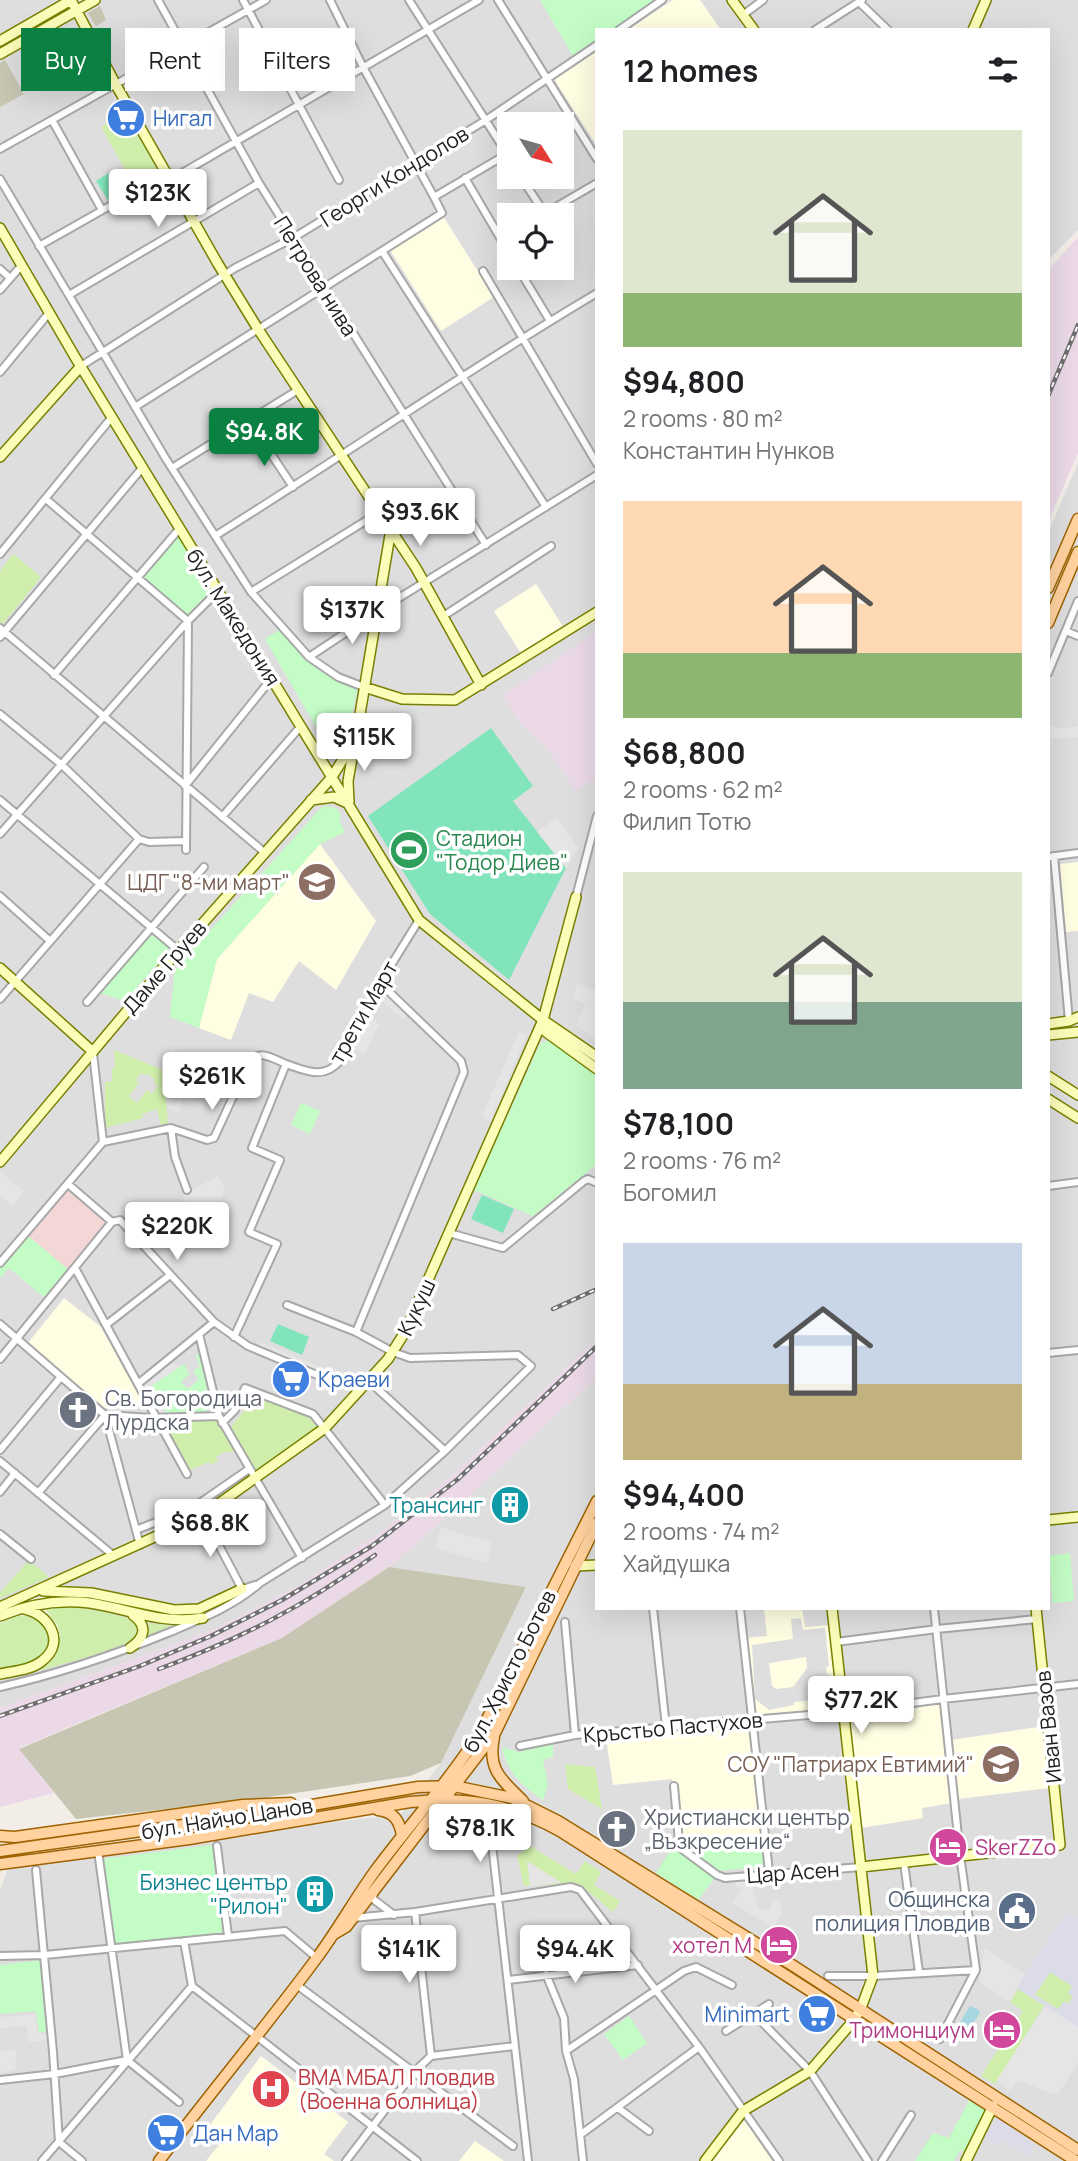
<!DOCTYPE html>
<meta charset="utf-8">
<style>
:root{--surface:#fff;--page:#f2f2f2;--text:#202124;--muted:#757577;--accent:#0b8043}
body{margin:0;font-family:Manrope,sans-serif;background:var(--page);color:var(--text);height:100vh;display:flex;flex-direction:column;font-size:26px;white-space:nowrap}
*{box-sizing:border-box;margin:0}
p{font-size:23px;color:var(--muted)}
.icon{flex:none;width:38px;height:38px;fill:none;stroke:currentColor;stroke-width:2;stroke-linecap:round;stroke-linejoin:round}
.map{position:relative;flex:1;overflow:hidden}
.panel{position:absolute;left:595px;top:28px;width:455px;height:1582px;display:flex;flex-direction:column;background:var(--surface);border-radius:0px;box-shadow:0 7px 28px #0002}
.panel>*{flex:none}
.guide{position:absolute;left:21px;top:28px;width:469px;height:63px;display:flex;gap:14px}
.needle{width:46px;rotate:127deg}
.controls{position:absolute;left:497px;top:112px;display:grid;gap:14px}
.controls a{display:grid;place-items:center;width:77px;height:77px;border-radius:0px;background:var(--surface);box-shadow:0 7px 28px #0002;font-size:35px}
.price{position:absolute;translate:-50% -60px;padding:0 16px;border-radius:7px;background:#fff;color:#222;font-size:23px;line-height:46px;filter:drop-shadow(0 2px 4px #0008)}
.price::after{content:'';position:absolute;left:50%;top:42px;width:21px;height:16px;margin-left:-10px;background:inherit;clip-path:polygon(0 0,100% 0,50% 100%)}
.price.on{background:var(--accent);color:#fff}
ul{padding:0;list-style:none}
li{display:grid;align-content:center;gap:14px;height:371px;padding:0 28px}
li span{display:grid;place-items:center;height:217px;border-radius:0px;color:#555}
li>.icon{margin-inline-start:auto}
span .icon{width:126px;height:126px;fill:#fffc;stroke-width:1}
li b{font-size:30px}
h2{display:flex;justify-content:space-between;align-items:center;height:84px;padding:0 28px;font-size:30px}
.chip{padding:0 24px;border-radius:0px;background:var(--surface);box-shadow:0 7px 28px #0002;font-size:24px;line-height:63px}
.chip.on{background:var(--accent);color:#fff}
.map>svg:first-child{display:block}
</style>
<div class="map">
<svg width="1078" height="2161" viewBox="0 0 1078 2161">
<rect width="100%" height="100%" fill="#f2eee7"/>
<path fill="#dfdede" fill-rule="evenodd" d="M0,0H1078V230L1048,260V30H597V1339L453,1475L380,1533L296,1587L213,1630L0,1708ZM509,124H562V177H509ZM509,215H562V268H509Z
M1078,463V2161H0V1891L8,1868L211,1837L401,1814L441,1763L526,1587L389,1567L448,1516L597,1377V1608H1048V533Z"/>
<path fill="#f3d6d6" d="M68,1187L109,1221L69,1270L27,1235Z"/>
<path fill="#ebd9e8" d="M1078,237V453L1048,522V270Z
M597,631V777L576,791L545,746L520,724L503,695Z
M597,1339V1377L448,1516L389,1567L282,1638L19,1748L54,1793L0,1807V1708L213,1630L296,1587L380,1533L453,1475Z"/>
<path fill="#fffee3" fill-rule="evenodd" d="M673,0H700L721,30H628Z
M597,51V146L554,79Z
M443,216L494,297L441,331L390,250Z
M536,584L564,628L522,655L494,611Z
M320,844L376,921L336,990L299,961L273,1002L249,993L231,1040L199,1028L217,959Z
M1078,862V931L1066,932L1060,864Z
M64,1298L101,1327L143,1404L136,1408H105L28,1343Z
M780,1608H802L805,1627L830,1625L841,1710L753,1719L745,1638L767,1636L764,1610ZM801,1618L803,1630L825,1628L829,1666L826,1667L827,1675L830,1674L831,1681L816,1700L794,1702V1705L769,1710L755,1699L752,1645L793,1639L791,1619Z
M806,1657L807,1668L793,1687L776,1689L772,1686L769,1663Z
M941,1703L952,1803L922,1808L923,1818L861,1828L848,1715Z
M749,1724L761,1836L685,1847L672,1779L613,1785L606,1738Z
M1045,1726L1050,1788L958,1799L951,1740Z
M261,2056L348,2122L324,2154L334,2161H206L222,2141L207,2129Z
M745,2121L772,2161H710L741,2122Z
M475,2141L504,2161H459Z"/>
<path fill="#cfcfcf" d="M73,1396L92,1413L83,1423L64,1407Z"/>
<path fill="#c7c6b2" d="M100,6L106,20L96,26L88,13Z
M5,60L24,94L0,107V63Z
M389,1567L526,1587L441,1763L410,1776L255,1799L76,1819L19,1749L282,1638Z"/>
<path fill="#cfeeab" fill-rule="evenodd" d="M127,112L180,206L154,221L101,127Z
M13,554L41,577L3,624L0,622V571Z
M114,1050L163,1070L168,1123L161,1125L157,1109L142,1114L143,1118L105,1128V1082L112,1081V1068H115ZM141,1073L145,1076L147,1073L155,1080L154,1083L158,1086L152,1094L147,1090L137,1103L129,1096L139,1083L136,1080Z
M256,1396L319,1420L321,1427L313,1438L252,1473L240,1452H224L216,1457L218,1461L211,1465L209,1462L190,1470L161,1419H215L231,1427Z
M29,1560L49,1577L0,1598V1593Z
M56,1606C83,1607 109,1612 135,1621L140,1632C131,1648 58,1665 38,1671C70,1651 59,1636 44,1609Z
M28,1615C51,1623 58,1650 33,1661C23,1665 11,1667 0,1668V1623L17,1616Z
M149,1623L173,1626L148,1637Z
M565,1764L595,1767L602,1809L568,1789Z
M530,1846L576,1874L585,1861L601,1872L594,1885L620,1901L613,1912L586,1889L572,1884L524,1886L517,1855Z
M1050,1972L1073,1986C1074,1999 1069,2004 1059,2010L1035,1995Z
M1018,1989L1045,2005L995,2084L981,2076L1023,2011L1010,2002Z"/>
<path fill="#c3fdc5" d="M540,0H655L611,30H597V40L573,56Z
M178,534L191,555L189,561C198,572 207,579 215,590L187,618L142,576Z
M281,629C301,654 327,676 357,690L346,746L330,751L265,639Z
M323,806L336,808L341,815L339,820L345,832L320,844L217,959L199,1028L170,1017L175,969Z
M152,931L171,948L125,1001L97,992Z
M552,1039L597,1074V1164L533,1216L474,1190L540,1044Z
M301,1103L320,1111L310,1134L291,1125Z
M27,1235L69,1270L45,1298L9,1268L0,1278V1267Z
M199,1352L211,1406L205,1412H165L151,1386L184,1364L189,1374L181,1382L188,1389L199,1379L193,1372L200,1366L196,1356Z
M1070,1553L1074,1601L1053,1603L1048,1556Z
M553,1743V1757L543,1760L548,1784L543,1800C522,1786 507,1773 502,1747L519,1752Z
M761,1838L765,1866L720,1871L698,1900L656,1873L670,1851Z
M212,1845L223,1932L113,1946L103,1859Z
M42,1960L49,2031L39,2032L36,2011L0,2014V1965Z
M629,2016L647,2043L623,2060L604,2034Z
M970,2099L987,2109L965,2152L960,2150L954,2161H915L933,2133L949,2138Z"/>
<path fill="#81e4ba" d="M112,171L125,192L109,202L96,181Z
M491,728L533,786L513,801L566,868L509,980L430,914L368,816Z
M482,1195L514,1209L503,1233L471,1219Z
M278,1324L309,1337L302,1355L270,1341Z"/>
<path fill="#e5e5e5" d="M1048,724L1059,728L1078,727V737L1048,739Z
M556,818L579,848L566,868L537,832Z
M577,983L597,991V1041L577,1025L585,1004L574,999Z
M380,985L409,1013L404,1019L382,1001L372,1019L379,1024L365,1055L349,1047Z
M519,1031L526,1036L490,1122L482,1116Z
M171,1048L189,1056L198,1076L183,1091L179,1112L167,1107L163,1070Z
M0,1171L24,1192L12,1206L0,1196Z
M217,1176L225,1187L217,1211L208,1215L216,1237L202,1242L183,1196Z
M259,1342L331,1371L326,1383L254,1354Z
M172,1360L176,1366L184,1364L151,1386L165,1412L158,1413L142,1383Z
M441,1527L492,1543L487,1563L435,1548Z
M527,1861L562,1883L530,1886Z
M751,1879L757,1907L760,1910H771V1901H781L782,1914L773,1928L733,1903L741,1890L732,1881Z
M985,1948L1025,1974L1010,2002L979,1982L980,1970Z
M1045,2005L1072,2023L1078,2022V2063L1058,2094H1053L1018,2080L1011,2091L997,2080Z
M35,2014L38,2034H49V2040L28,2042L27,2026L0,2028V2017Z
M2,2050H17L15,2070L0,2073V2053Z"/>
<path fill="#dbdce8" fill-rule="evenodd" d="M1067,1912L1078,1919V2027L1018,1989L1025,1974ZM1050,1972L1072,1986L1068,1993L1073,1997L1068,2004L1064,2001L1058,2009L1035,1995Z
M998,2118L1034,2145L1028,2157L1005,2141L1000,2147L982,2137L989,2123Z"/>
<path fill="#a5d6e1" d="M970,2006L979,2010L980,2013L965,2035L956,2029Z"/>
<path fill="#fff" d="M54,1595H74V1607L56,1606L45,1609L57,1625L60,1636H49L46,1627L38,1619L28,1615L17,1616L0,1623V1611L30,1599Z
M96,1818L97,1831L12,1843L0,1841V1829L7,1831L27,1830Z"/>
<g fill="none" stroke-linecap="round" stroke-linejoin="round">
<g stroke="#a8a8a8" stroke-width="10">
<path id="street" d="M158,0L259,183L486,545
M243,0L339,180
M330,0L363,67L434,197
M409,0L509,157
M498,0L597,159
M860,3L888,30
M743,15L763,0
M619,30L662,0
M815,30L862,0
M52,120L102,210
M0,149L266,0
M521,177L545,214
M465,178L509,253
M0,179L166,459L251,592L309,657L338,677L364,687
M170,180L479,0
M542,215L597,183
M39,246L131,194
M382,251L546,507
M518,268L550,321
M0,269L10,278
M483,271L597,464
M0,290L21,266
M69,295L259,183
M81,366L235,268L293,238L486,120L597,45
M0,372L49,313
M135,407L442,213L434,197L507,154
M258,434L293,487
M172,468L298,390
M46,499L188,621L186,850
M215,536C343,456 467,370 597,293
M0,554L112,417
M251,592L380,512
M442,617L551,546
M0,628L264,852
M1066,631L1078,636
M0,637L143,467
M309,657L386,606L597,475
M1048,673L1078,601
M54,675L180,528
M0,714L62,765L139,839L149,842L185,841
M185,786L272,678
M0,800L178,950
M222,817L301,726
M0,834L188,621L218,591
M1054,856L1069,1021
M1048,857L1078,853
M0,896L49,940
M576,897L597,816
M0,999L139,839
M87,1002L204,867
M171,1128L175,1157L187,1190
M103,1142L171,1128L207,1140L214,1138L249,1062C260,1049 272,1058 286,1064
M68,1184L112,1222
M1048,1186L1078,1182
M449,1233L503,1248L584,1181L588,1179L597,1183
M0,1263L103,1142L93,1053
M75,1268L187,1474
M0,1324L105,1415L140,1545
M106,1325L170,1275
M356,1332L464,1072L461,1061L380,983
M199,1334L219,1416L302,1558
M234,1337L277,1244L249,1232L280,1160L252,1148L286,1064C307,1071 323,1080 340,1061L380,983L419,920
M1048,1353L1078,1350
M0,1359L112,1222L120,1220L214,1322L248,1346L317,1375
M369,1381L445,1451
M139,1383L214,1322
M105,1415L152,1418L219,1416
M222,1423L235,1410L245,1388L313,1414L385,1505
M0,1450L60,1378
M0,1461L114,1556
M0,1492L15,1473
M38,1493L105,1415
M203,1515L242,1589L255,1585
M136,1530L194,1507L249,1469
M0,1534L31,1559
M653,1608L666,1727
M740,1608L769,1872
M934,1608L960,1855L976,1970L940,2039
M565,1622L575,1735
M836,1642L937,1629L1037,1619
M0,1687C58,1674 114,1655 170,1632C201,1619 234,1606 260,1583L385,1505L445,1451L531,1366L518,1355L410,1358L393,1352L356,1332L287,1305
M520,1746L575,1735L844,1712L943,1699L1078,1684
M674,1786L679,1842L682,1849L717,1875L725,1878L861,1867
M490,1827L528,2161
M217,1846L228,1936
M98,1851L127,2060L179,2102
M904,1863L919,1972
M36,1870L53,2052L59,2142L82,2161
M374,1892L373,1899L394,1915
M415,1912L431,2056
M353,1918L415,1912L571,1887L580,1890L699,2047L779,2161
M184,1941L192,1986L417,2161
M0,1956L45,1955L285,1931L317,1958
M546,1974L564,2018L566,2051L574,2079L583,2161
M828,1976H873L976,1970
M508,1980L638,1965
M297,1985L513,2146
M754,2014L810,2071L868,2161
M726,2031L769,2004
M566,2051L684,1971L696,1967L732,1985
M431,2056L514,2046
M0,2080L55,2074L127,2060
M618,2108L649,2131
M580,2135L699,2047
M42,2161L192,1986
M346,2161L414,2072L431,2056
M882,2161L911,2115"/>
</g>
<g stroke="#778000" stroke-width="12">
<path id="secondary" d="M71,0L116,85L218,264L258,329L416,568L481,685
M732,0L754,30
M973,30L986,0
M0,41L71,0
M0,54L95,0
M0,228L75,357L419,920L543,1020L597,1057
M0,457L81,366
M364,687L402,699L455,700L597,612
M311,800L334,797L347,803
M349,802L348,781L354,747
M0,968L92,1051
M543,1020L546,1032L597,1069
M1048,1024L1069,1021L1078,1017
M1048,1035L1078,1032
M1048,1076L1078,1095
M1048,1099L1078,1118
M0,1162L164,967L332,777L356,738L391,529
M1048,1520L1078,1517
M575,1566L597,1565
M43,1591L91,1593L174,1610L199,1609L242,1589
M0,1607L203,1515L325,1428L388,1359L405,1332L543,1020L576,897
M0,1616C29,1604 59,1599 90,1603C129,1609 163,1625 203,1618
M130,1648C145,1638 148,1626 133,1615
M0,1674C14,1671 31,1670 42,1661C67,1642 48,1613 24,1609
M861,1867L1060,1845L1036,1608
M705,2161L743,2111L810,2071L854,2020L861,2008L873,1976L832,1608
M966,2161L993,2106"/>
</g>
<g stroke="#9e6300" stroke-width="13">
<path id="primary" d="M1048,588L1078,519
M1048,623L1078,552
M494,1737C487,1770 502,1780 523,1801
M378,1810C394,1812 399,1820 402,1835
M0,1836L15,1837L243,1805L291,1803
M0,1851L247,1816L418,1787L454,1786L512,1798L558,1821L792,1965L1078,2150
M0,1864L189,1839L410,1802C466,1796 511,1804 560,1831L1076,2161
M334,1934L346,1927L353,1918L495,1733L597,1523
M159,2161C210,2093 265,2028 316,1959C337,1931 354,1900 375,1871C410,1824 450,1780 481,1731L597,1501"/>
</g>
<use href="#street" stroke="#fff" stroke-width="6"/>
<use href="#secondary" stroke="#fdfdba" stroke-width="9"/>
<use href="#primary" stroke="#ffd29f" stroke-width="10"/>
<g stroke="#6f6f6f" stroke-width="4.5">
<path id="rail" d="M1048,396L1078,325
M553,1309L597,1289
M159,1669C240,1639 305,1606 375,1555
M0,1716L140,1666L211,1636L282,1600L372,1546L458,1479L597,1346"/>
</g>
<use href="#rail" stroke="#fff" stroke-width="2" stroke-dasharray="5" stroke-linecap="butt"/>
</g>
<defs>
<g id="supermarket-disc" transform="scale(2.0125)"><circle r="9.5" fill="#3f7fe0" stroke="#fff"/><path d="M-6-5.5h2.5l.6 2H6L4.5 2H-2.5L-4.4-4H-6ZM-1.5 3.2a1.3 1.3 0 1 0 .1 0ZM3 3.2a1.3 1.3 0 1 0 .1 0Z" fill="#fff"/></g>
<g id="stadium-disc" transform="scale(2.0125)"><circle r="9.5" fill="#2e9e5b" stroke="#fff"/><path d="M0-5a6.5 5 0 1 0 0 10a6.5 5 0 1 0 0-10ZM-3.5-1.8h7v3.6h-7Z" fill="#fff"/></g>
<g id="school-disc" transform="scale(2.0125)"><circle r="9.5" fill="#8d6e63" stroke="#fff"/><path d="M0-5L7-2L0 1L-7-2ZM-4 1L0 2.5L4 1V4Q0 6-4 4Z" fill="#fff"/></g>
<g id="church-disc" transform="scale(2.0125)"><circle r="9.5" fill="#6b7280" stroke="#fff"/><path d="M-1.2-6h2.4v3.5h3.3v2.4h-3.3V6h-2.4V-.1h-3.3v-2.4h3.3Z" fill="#fff"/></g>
<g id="building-disc" transform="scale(2.0125)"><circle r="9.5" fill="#0f9aa8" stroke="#fff"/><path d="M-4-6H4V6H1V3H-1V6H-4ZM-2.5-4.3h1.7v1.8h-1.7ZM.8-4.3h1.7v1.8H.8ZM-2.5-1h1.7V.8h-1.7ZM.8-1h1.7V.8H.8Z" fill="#fff"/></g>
<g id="hotel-disc" transform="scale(2.0125)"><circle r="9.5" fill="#d1479c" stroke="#fff"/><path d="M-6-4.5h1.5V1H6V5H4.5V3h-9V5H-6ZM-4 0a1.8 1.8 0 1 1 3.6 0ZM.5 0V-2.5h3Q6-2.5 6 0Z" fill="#fff"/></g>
<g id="civic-disc" transform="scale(2.0125)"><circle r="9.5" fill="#5c6f8a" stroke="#fff"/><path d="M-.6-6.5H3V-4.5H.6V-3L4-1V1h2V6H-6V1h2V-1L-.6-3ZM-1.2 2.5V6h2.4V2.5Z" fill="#fff"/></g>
<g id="hospital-disc" transform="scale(2.0125)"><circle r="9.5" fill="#e0444e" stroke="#fff"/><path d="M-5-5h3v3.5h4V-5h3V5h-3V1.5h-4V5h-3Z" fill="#fff"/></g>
</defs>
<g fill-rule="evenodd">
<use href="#supermarket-disc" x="126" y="118"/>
<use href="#stadium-disc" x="409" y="850"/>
<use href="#school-disc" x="317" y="882"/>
<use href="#supermarket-disc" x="291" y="1379"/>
<use href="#church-disc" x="78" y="1410"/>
<use href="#building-disc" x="510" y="1505"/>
<use href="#school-disc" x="1001" y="1764"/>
<use href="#church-disc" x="617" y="1829"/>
<use href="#hotel-disc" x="948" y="1847"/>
<use href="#building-disc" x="315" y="1894"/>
<use href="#civic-disc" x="1017" y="1911"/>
<use href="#hotel-disc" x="779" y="1945"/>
<use href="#supermarket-disc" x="817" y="2014"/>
<use href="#hotel-disc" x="1002" y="2030"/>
<use href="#hospital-disc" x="271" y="2089"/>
<use href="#supermarket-disc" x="166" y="2133"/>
</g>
<g text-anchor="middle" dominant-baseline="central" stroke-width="7" stroke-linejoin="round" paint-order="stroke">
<g font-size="21" fill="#366cbe" stroke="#fff" text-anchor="start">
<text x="153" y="118">Нигал</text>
<text x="318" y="1379">Краеви</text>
<text x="790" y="2014" text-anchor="end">Minimart</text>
<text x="193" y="2133">Дан Мар</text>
</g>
<g font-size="21" fill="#212121" stroke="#fff">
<text transform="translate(394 176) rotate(-32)">Георги Кондолов</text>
<text transform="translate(316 276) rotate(58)">Петрова нива</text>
<text transform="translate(234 617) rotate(58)">бул. Македония</text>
<text transform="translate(164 967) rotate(-49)">Даме Груев</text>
<text transform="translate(363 1012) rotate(-60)">трети Март</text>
<text transform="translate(416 1307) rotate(-65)">Кукуш</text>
<text transform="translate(509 1671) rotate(-63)">бул. Христо Ботев</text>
<text transform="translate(673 1727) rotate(-5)">Кръстьо Пастухов</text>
<text transform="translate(1048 1727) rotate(-96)">Иван Вазов</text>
<text transform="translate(227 1818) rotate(-9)">бул. Найчо Цанов</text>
<text transform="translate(793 1872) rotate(-4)">Цар Асен</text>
</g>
<g font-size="21" fill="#27864d" stroke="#fff" text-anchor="start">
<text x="436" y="838">Стадион<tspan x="436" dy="24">"Тодор Диев"</tspan></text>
</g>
<g font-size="21" fill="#785e54" stroke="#fff" text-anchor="end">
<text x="290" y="882">ЦДГ "8-ми март"</text>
<text x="974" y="1764">СОУ "Патриарх Евтимий"</text>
</g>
<g font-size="21" fill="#5b616d" stroke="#fff" text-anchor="start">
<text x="105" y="1398">Св. Богородица<tspan x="105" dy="24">Лурдска</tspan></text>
<text x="644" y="1817">Христиански център<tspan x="644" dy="24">„Възкресение“</tspan></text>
</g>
<g font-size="21" fill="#0d838f" stroke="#fff" text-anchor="end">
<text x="483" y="1505">Трансинг</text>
<text x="288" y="1882">Бизнес център<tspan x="288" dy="24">"Рилон"</tspan></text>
</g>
<g font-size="21" fill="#b23c85" stroke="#fff" text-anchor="end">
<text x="975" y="1847" text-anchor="start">SkerZZo</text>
<text x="752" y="1945">хотел М</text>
<text x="975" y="2030">Тримонциум</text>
</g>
<g font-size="21" fill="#4e5e75" stroke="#fff" text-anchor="end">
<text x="990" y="1899">Общинска<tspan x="990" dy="24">полиция Пловдив</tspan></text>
</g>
<g font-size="21" fill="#be3a42" stroke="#fff" text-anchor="start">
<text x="298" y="2077">ВМА МБАЛ Пловдив<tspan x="298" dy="24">(Военна болница)</tspan></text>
</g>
</g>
</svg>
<div class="controls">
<a><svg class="needle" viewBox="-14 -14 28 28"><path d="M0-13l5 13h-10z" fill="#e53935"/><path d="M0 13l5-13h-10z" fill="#757577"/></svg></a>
<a><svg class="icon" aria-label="locate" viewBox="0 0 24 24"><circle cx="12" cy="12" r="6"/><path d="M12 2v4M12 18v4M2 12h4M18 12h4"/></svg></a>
</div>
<b class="price" style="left:158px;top:229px">$123K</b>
<b class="price on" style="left:264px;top:468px">$94.8K</b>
<b class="price" style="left:420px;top:548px">$93.6K</b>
<b class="price" style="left:352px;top:646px">$137K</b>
<b class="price" style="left:364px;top:773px">$115K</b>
<b class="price" style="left:212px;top:1112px">$261K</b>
<b class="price" style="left:177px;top:1262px">$220K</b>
<b class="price" style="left:210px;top:1559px">$68.8K</b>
<b class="price" style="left:861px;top:1736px">$77.2K</b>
<b class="price" style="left:480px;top:1864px">$78.1K</b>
<b class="price" style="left:409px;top:1985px">$141K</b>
<b class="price" style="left:575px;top:1985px">$94.4K</b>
<div class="guide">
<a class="chip on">Buy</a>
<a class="chip">Rent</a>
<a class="chip">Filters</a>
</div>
<section class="panel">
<h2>12 homes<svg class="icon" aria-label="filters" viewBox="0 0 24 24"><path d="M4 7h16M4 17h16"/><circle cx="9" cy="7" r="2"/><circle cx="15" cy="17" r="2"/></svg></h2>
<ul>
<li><span style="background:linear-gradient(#dfe7d0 75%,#8fb573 0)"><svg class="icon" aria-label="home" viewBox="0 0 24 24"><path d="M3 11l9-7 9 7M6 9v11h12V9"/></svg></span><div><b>$94,800</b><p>2 rooms · 80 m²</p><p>Константин Нунков</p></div></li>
<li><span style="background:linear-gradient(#ffd9b3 70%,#8fb573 0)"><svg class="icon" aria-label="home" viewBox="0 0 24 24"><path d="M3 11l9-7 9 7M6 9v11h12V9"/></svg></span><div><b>$68,800</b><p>2 rooms · 62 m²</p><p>Филип Тотю</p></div></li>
<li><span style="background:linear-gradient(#dfe7d0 60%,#7fa58c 0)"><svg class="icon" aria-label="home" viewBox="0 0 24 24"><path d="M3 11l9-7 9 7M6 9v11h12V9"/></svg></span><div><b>$78,100</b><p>2 rooms · 76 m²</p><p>Богомил</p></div></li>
<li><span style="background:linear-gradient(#c9d6e8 65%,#c2b280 0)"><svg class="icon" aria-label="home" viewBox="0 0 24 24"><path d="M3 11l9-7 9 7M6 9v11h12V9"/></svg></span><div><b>$94,400</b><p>2 rooms · 74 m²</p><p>Хайдушка</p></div></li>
</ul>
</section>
</div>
